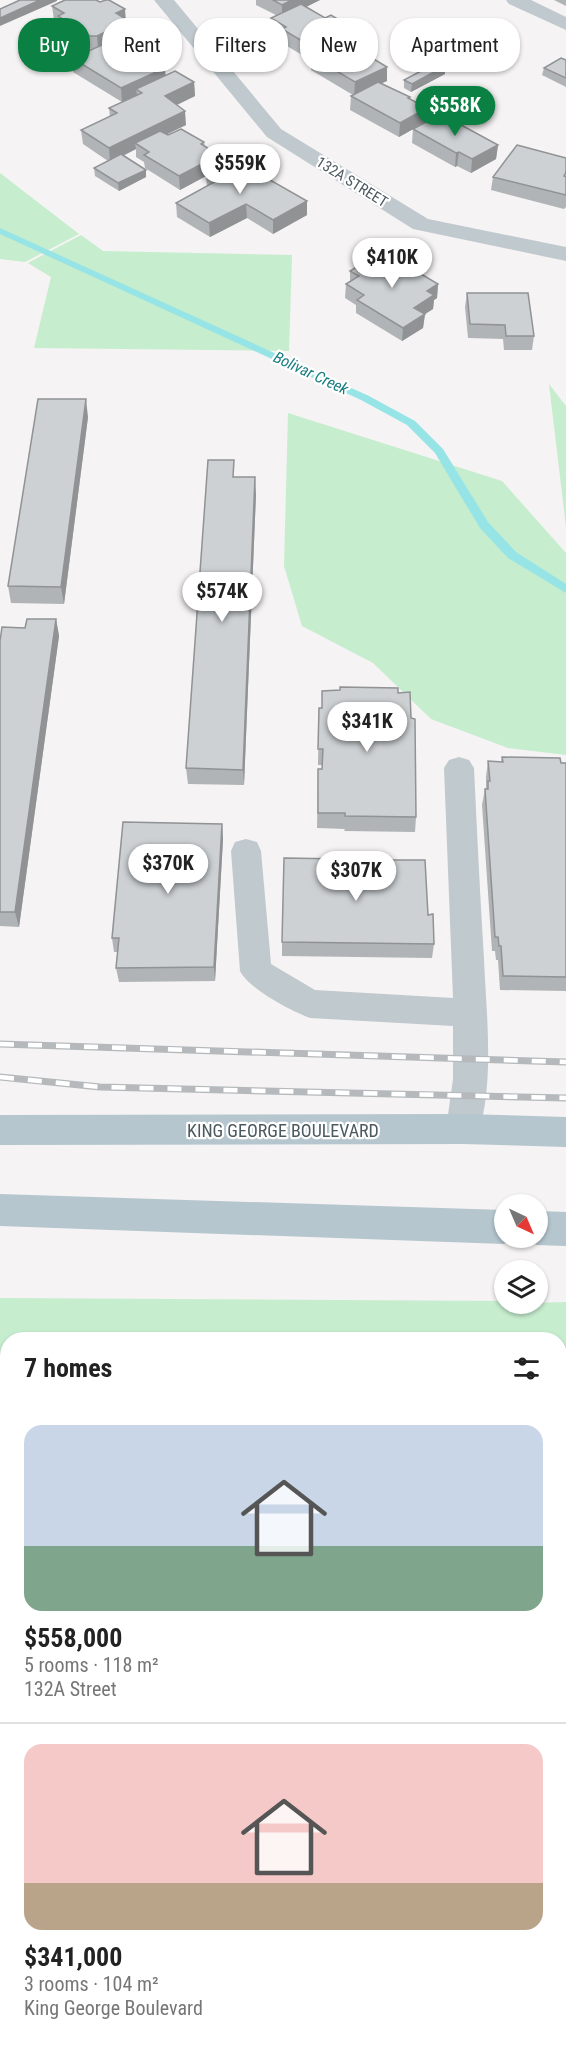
<!DOCTYPE html>
<meta charset="utf-8">
<style>
:root{--surface:#fff;--page:#f6f6f6;--text:#222;--muted:#767676;--line:#e0e0e0;--accent:#0b8043}
body{margin:0;font-family:"Roboto Condensed",sans-serif;background:var(--page);color:var(--text);height:100vh;display:flex;flex-direction:column;font-size:22px;white-space:nowrap}
*{box-sizing:border-box;margin:0}
p{font-size:20px;color:var(--muted)}
.icon{flex:none;width:33px;height:33px;fill:none;stroke:currentColor;stroke-width:2;stroke-linecap:round;stroke-linejoin:round}
.map{position:relative;flex:1;overflow:hidden}
.drawer{position:absolute;left:0px;top:1332px;width:567px;height:720px;display:flex;flex-direction:column;background:var(--surface);border-radius:24px 24px 0 0;box-shadow:0 2px 4px #0004}
.drawer>*{flex:none}
.guide{position:absolute;left:18px;top:18px;width:531px;height:54px;display:flex;gap:12px}
.needle{width:39px;rotate:136deg}
.controls{position:absolute;left:494px;top:1194px;display:grid;gap:12px}
.controls a{display:grid;place-items:center;width:54px;height:54px;border-radius:50%;background:var(--surface);box-shadow:0 2px 4px #0004;font-size:30px}
.price{position:absolute;translate:-50% -51px;padding:0 14px;border-radius:21px;background:#fff;color:#222;font-size:20px;line-height:39px;filter:drop-shadow(0 2px 3px #0008)}
.price::after{content:'';position:absolute;left:50%;top:36px;width:18px;height:14px;margin-left:-9px;background:inherit;clip-path:polygon(0 0,100% 0,50% 100%)}
.price.selected{background:var(--accent);color:#fff}
ul{padding:0;list-style:none}
li{display:grid;align-content:center;gap:12px;height:318px;padding:0 24px}
li+li{border-top:2px solid var(--line)}
li span{display:grid;place-items:center;height:186px;border-radius:18px;color:#555}
li>.icon{margin-inline-start:auto}
span .icon{width:108px;height:108px;fill:#fffc;stroke-width:1}
li b{font-size:26px}
h2{display:flex;justify-content:space-between;align-items:center;height:72px;padding:0 24px;font-size:26px}
.chip{padding:0 21px;border-radius:24px;background:var(--surface);box-shadow:0 2px 4px #0004;font-size:21px;line-height:54px}
.chip.selected{background:var(--accent);color:#fff}
.map>svg:first-child{display:block}
</style>
<div class="map">
<svg width="566" height="2052" viewBox="0 0 566 2052">
<rect width="100%" height="100%" fill="#f5f3f3"/>
<path fill="#c6edce" fill-rule="evenodd" d="M0,173L79,234L25,262L0,259Z
M81,235L103,251L292,255L289,351L34,348L51,277L28,263Z
M549,384L566,406V527Z
M288,413L502,481L566,553V755L508,748L431,719L373,663L302,626L284,566Z
M0,1298L504,1301V1304L566,1302V2052H0ZM8,1340H560V2044H8Z"/>
<g fill="none" stroke-linecap="round" stroke-linejoin="round">
<path fill="#97e4e6" fill-rule="evenodd" d="M0,228L369,396L415,421L443,449L488,522L516,552L566,584V593L508,558L480,528L435,453L407,425L361,400L0,234Z"/>
<path fill="#c0c9ce" fill-rule="evenodd" d="M154,0H174L281,129L428,219L566,247V261L413,229L267,137Z
M506,0H531L566,17V30L509,4Z
M459,757L469,760L474,768C477,832 480,895 484,959C486,1009 496,1095 475,1140L463,1144L451,1140L446,1129L453,1079V1026L310,1018C291,1011 249,989 240,971L231,851L235,842L246,839L257,842L261,851L271,964L315,990L453,998L444,768L449,760Z"/>
<path fill="#b5c6ce" fill-rule="evenodd" d="M463,1114L566,1117V1147L463,1144L0,1145V1115Z
M0,1194L504,1210V1238H517L504,1244L0,1226Z
M537,1211L566,1212V1246L537,1245L524,1240L523,1238H537Z"/>
<g stroke="#b5b9bc" stroke-width="7">
<path id="rail" d="M0,1044L566,1062
M0,1077L100,1087L566,1098"/>
</g>
<use href="#rail" stroke="#fff" stroke-width="4.5" stroke-dasharray="14" stroke-linecap="butt"/>
</g>
<path fill="#b0b4b6" d="M256,0H320L306,7L325,18L341,21L340,27L343,28L342,42L307,58L282,43V38L271,31V18L276,15L256,5Z
M554,0H566V6Z
M52,6L126,19L130,35L105,46L135,64L166,75L194,82L195,96L177,105L186,125L166,134L204,142L205,146L220,166L307,215L273,234L247,218L210,237L177,217L176,203L207,186L206,176L180,190L145,168L144,162L136,157V149L123,156L146,170V177L119,191L95,176L94,168L108,161L83,144L81,130L110,117L109,108L122,102L73,72L72,58L91,49L83,44L79,46L62,36V31L60,30L59,23L54,20Z
M441,50L440,58L414,71L394,60V52Z
M374,51V59L387,81L381,83L427,108L426,122L498,145L496,159L471,173L457,166L455,167L412,143L413,129L399,137L350,110L351,96L353,95L311,70V56Z
M566,60V87L542,75L544,68Z
M445,74L411,92L404,88V80Z
M566,158V207L564,209L491,190L493,177Z
M383,259L438,284L437,298L434,300L433,309L425,314L423,328L402,341L356,313V305L345,298L346,284L350,282V271Z
M467,293L534,336L532,350H504L503,339L468,338L465,307Z
M88,417L64,604L11,603L8,586Z
M235,477L256,494L244,785L188,784L186,768Z
M56,619L59,636L19,927L0,926V641Z
M398,693L416,817L415,832L344,831L345,829L317,828L318,769H322V765H318L319,708Z
M502,757L566,763V991L500,990L498,960H496L495,951H492L482,805L485,789H486V777L488,761L501,762Z
M222,824L223,839L215,981L119,982L116,968L118,952H114L112,938Z
M343,862L370,863L428,915L434,944L432,958L282,956V942Z"/>
<path fill="#909294" d="M40,0H57V1L0,26V18Z
M292,0H320L282,19V5Z
M125,9L126,23L129,21L130,35L98,49L97,36L116,13Z
M341,21L340,29L343,28L342,42L307,58V44L335,24Z
M82,31L83,44L79,46L77,33Z
M441,50L440,58L414,71V63Z
M374,51V65L367,55Z
M445,66V74L411,92L412,84Z
M387,67V81L354,96L355,82Z
M165,68L166,81L136,89L137,95L122,102L121,88Z
M194,82L195,96L166,110L165,96Z
M427,108L426,122L399,137L400,123Z
M185,111L186,125L141,147L135,143L136,149L110,162L109,148Z
M498,145L496,159L471,173L472,159Z
M459,152L457,166L455,167L456,153Z
M219,155L220,169L206,173V176L180,190L179,176Z
M146,170V177L119,191L118,183Z
M307,201V215L273,234V220Z
M246,204L247,218L210,237L209,223Z
M438,284L437,298L434,300L433,309L425,314L423,328L402,341L403,328L414,308L427,291Z
M86,399L88,417L64,604L61,587Z
M255,477L256,494L244,785L243,770Z
M56,619L59,636L19,927L15,912Z
M222,824L223,839L215,981L214,967Z"/>
<path fill="#cdd1d4" stroke="#909294" stroke-width="1.5" d="M20,0H40L0,18V9Z
M65,0H96L100,2L106,0H109L125,9L116,13L129,21L97,36H90L82,31L77,33L61,23L66,21L58,16L64,13L52,6Z
M273,0H292L282,5Z
M301,4L325,18L331,15L341,21L335,24L343,28L307,44L282,29L286,27L271,18Z
M352,39L374,51L367,55L387,67L355,82L311,56Z
M420,39L441,50L414,63L394,52Z
M102,45L135,64L149,58L165,68L121,88L72,58Z
M561,58L566,60V78L544,68Z
M438,62L445,66L412,84L404,80Z
M175,71L194,82L165,96L185,111L109,148L81,130L117,113L109,108L142,93L136,89Z
M378,82L410,97L408,98L427,108L400,123L351,96Z
M441,114L498,145L472,159L459,152L456,153L413,129Z
M181,129L204,142L201,144L219,155L179,176L144,155L149,152L135,143L160,131L168,135Z
M517,145L566,158V172L564,176L566,177V195L493,177Z
M121,154L146,170L118,183L94,168Z
M227,162L240,169L243,167L255,174L258,173L307,201L273,220L246,204L209,223L176,203L218,180L206,173Z
M377,255L383,259L389,255L438,284L427,291L434,295L414,308L425,314L403,328L357,300L364,295L346,284L359,276L350,271Z
M467,293H528L534,336H506L505,325L470,324Z
M38,399H86L61,587L8,586Z
M208,460H234L233,477H255L243,770L186,768Z
M27,619H56L15,912H0V641L2,627L25,628Z
M340,687L398,688V693L410,692L411,718L415,719L416,817L345,816V813H318V769H322L323,749H318L319,708H322V691L340,690Z
M502,757L560,758L561,763H566V977L503,976L501,946H499L498,937H495L485,789H488V781H490L488,761L503,762Z
M123,822L222,824L214,967L116,968L119,938H112Z
M284,858L343,859V862L370,863V860H425L428,915L433,914L434,944L282,942Z"/>
<g text-anchor="middle" dominant-baseline="central" stroke-width="4.5" stroke-linejoin="round" paint-order="stroke">
<g font-size="15" fill="#4c595f" stroke="#fff">
<text transform="translate(352 182) rotate(32)">132A STREET</text>
</g>
<g font-size="16" font-style="italic" fill="#177d80" stroke="#fff">
<text transform="translate(311 373) rotate(25)">Bolivar Creek</text>
</g>
<g font-size="18" fill="#4c595f" stroke="#fff">
<text x="283" y="1130">KING GEORGE BOULEVARD</text>
</g>
</g>
</svg>
<div class="controls">
<a><svg class="needle" viewBox="-14 -14 28 28"><path d="M0-13l5 13h-10z" fill="#e53935"/><path d="M0 13l5-13h-10z" fill="#767676"/></svg></a>
<a><svg class="icon" aria-label="layers" viewBox="0 0 24 24"><path d="M12 4l9 5-9 5-9-5zM3 14l9 5 9-5"/></svg></a>
</div>
<b class="price selected" style="left:455px;top:137px">$558K</b>
<b class="price" style="left:240px;top:195px">$559K</b>
<b class="price" style="left:392px;top:289px">$410K</b>
<b class="price" style="left:222px;top:623px">$574K</b>
<b class="price" style="left:367px;top:753px">$341K</b>
<b class="price" style="left:168px;top:895px">$370K</b>
<b class="price" style="left:356px;top:902px">$307K</b>
<div class="guide">
<a class="chip selected">Buy</a>
<a class="chip">Rent</a>
<a class="chip">Filters</a>
<a class="chip">New</a>
<a class="chip">Apartment</a>
</div>
<section class="drawer">
<h2>7 homes<svg class="icon" aria-label="filters" viewBox="0 0 24 24"><path d="M4 7h16M4 17h16"/><circle cx="9" cy="7" r="2"/><circle cx="15" cy="17" r="2"/></svg></h2>
<ul>
<li><span style="background:linear-gradient(#c9d6e8 65%,#7fa58c 0)"><svg class="icon" aria-label="home" viewBox="0 0 24 24"><path d="M3 11l9-7 9 7M6 9v11h12V9"/></svg></span><div><b>$558,000</b><p>5 rooms · 118 m²</p><p>132A Street</p></div></li>
<li><span style="background:linear-gradient(#f6c9c9 75%,#b9a48a 0)"><svg class="icon" aria-label="home" viewBox="0 0 24 24"><path d="M3 11l9-7 9 7M6 9v11h12V9"/></svg></span><div><b>$341,000</b><p>3 rooms · 104 m²</p><p>King George Boulevard</p></div></li>
</ul>
</section>
</div>
